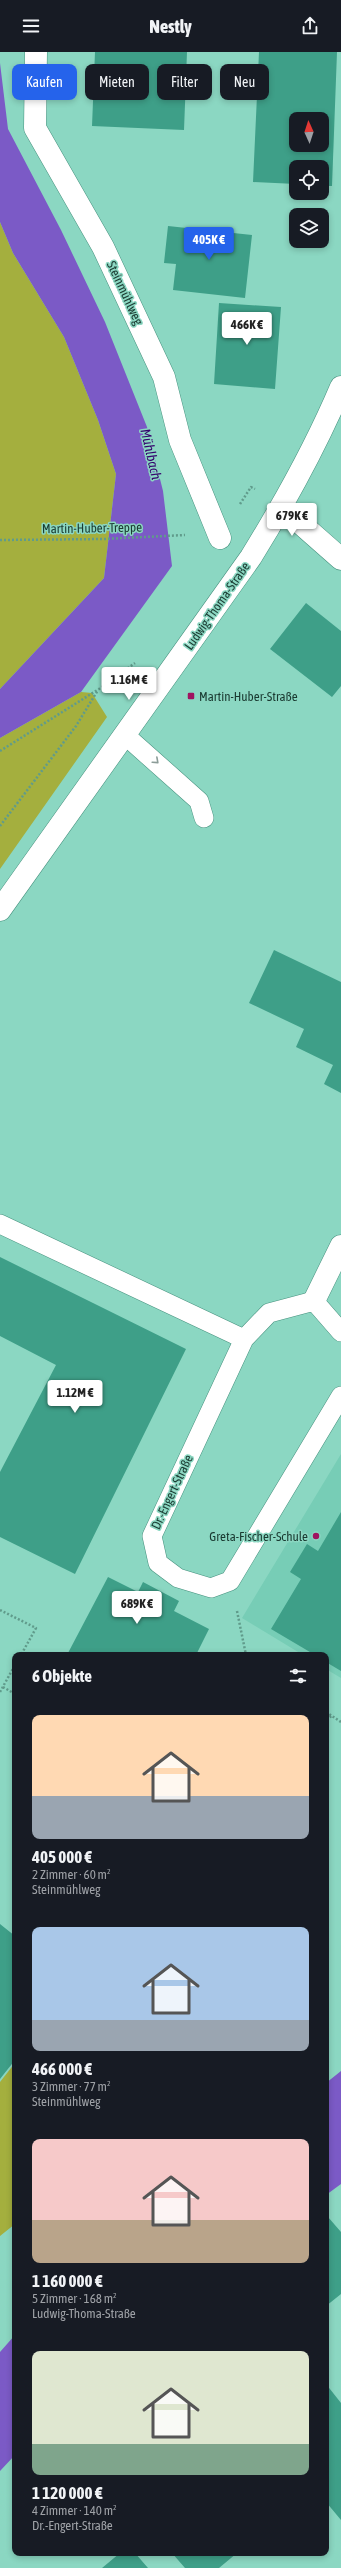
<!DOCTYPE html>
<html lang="de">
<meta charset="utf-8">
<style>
:root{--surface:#171b24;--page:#20242c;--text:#f1f3f6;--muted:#9ea1a6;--accent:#2563eb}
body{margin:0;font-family:"Asap Condensed",sans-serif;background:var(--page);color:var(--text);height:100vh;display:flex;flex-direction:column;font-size:15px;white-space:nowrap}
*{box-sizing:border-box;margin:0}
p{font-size:13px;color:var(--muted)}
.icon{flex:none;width:22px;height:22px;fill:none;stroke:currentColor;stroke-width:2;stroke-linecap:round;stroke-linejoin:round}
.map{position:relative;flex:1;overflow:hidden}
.details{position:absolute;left:12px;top:1600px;width:317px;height:904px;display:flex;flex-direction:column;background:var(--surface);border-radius:8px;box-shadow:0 2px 6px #0003}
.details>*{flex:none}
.guide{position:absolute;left:12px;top:12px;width:317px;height:36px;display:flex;gap:8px}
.needle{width:26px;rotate:357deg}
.tools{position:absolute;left:289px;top:60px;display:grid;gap:8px}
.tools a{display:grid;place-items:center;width:40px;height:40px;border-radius:8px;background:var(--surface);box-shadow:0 2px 6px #0003;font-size:20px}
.price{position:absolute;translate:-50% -34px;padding:0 9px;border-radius:4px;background:#fff;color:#222;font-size:13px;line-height:26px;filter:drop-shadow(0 1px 2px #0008)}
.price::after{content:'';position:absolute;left:50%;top:24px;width:12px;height:9px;margin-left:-6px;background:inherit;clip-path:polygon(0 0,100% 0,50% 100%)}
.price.on{background:var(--accent);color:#fff}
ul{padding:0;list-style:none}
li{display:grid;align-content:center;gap:8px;height:212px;padding:0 20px}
li span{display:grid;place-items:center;height:124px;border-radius:8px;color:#555}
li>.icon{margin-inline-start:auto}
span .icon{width:72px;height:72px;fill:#fffc;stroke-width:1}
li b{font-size:17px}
h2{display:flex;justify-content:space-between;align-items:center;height:48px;padding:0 20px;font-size:17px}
.tag{padding:0 14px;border-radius:8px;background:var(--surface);box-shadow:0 2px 6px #0003;font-size:14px;line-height:36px}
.tag.on{background:var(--accent);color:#fff}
header{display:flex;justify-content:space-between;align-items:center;height:52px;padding:0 20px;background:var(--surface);font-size:18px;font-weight:800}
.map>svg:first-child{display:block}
</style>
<header><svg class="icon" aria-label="menu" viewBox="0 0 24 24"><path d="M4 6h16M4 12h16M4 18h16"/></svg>Nestly<svg class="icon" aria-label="share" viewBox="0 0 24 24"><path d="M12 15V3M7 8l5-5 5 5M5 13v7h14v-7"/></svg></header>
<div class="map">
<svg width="341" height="2516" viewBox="0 0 341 2516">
<rect width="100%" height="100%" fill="#8bd7c2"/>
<path fill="#77cdb6" d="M341,1402V1626L326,1617V1603H303L242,1566Z"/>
<path fill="#a4af3e" d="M0,170L13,201L64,285L98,368L116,422L104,526L0,637Z
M81,640L92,641L107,665L0,817V686Z
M15,2011V2172L0,2184V2030Z"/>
<path fill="#7b5ac6" d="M0,11L8,77L61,178L105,270L147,375L163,439L172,514L81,640L0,686V637L104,526L116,422L98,368L64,285L13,201L0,170Z
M341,2019V2132L326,2143V2031Z
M15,2283V2403L0,2419V2300Z"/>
<path fill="#3e9f88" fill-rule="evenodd" d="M95,0H187L184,78L92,74Z
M259,0H337L332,134H322V115H296V132L253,130ZM296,67H322V93H296Z
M168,174L252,183L245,246L173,238L176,212L164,211Z
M219,251L281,255L275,337L214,332Z
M306,551L341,579V634L332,645L270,597Z
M274,898L341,930V1041L324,1032L333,1013L296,995L304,977L249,951Z
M0,1205L186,1297L75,1522L0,1485V1420L56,1313L0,1284Z
M341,1460V1619L326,1610V1603H315L271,1577L301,1527L290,1520L307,1492L318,1499Z
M108,1525L138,1540L143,1530L179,1549L174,1559L209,1577L196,1603H72L68,1601Z
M0,1872L15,1884V2008L0,2027Z
M328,2165L341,2180V2242L326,2254V2167Z
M326,2332L341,2351V2468L326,2450Z
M120,2501H135L148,2516H102Z
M172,2501H237L219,2516H185Z"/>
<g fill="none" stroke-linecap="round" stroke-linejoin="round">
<g stroke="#46917e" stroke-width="20">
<path id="lane" d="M126,684L199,749L204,766
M0,1172L244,1287
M341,1280L314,1249L269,1261L244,1287L152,1484L158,1511L178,1526L211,1536L230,1529L341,1344"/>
</g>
<g stroke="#46917e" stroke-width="23">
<path id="street" d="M36,0L35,76L103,195L164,325L180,388L220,486
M314,1249L341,1194"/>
</g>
<g stroke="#46917e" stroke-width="23">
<path id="secondary" d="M282,455L341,507
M0,858L251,505C285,450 316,394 341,335"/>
</g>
<path stroke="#609b8b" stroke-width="2.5" stroke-dasharray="2 2" stroke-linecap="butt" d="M240,452L251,435L255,437
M0,488L104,487L185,483
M0,699L99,637L135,611
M0,774L76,674L98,638
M0,1558L36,1576L21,1603
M237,1559L246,1603
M3,1635L15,1642
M0,1640L15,1613
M326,1660L341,1670
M326,1667L332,1664"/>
<use href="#lane" stroke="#fff" stroke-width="19"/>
<use href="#street" stroke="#fff" stroke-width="22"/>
<use href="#secondary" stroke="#fff" stroke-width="22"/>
</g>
<defs><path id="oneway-chevron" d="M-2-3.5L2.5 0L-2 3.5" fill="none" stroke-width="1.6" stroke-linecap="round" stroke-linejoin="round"/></defs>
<use stroke="#8c9c98" href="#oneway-chevron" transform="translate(156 709) rotate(42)"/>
<g fill="#9f1460" stroke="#8bd7c2" stroke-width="1.5">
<rect x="187" y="640" width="8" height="8" rx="2"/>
<circle cx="316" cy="1484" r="4"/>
</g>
<g text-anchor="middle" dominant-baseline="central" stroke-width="3" stroke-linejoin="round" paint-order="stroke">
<g font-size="13" fill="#1a3a31" stroke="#8bd7c2">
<text transform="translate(125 241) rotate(65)">Steinmühlweg</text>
<text transform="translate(92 476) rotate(-1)">Martin-Huber-Treppe</text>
<text transform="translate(217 554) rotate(-55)">Ludwig-Thoma-Straße</text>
<text transform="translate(172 1440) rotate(-65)">Dr.-Engert-Straße</text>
</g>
<g font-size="13" fill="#1a3a31" stroke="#8bd7c2" text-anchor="start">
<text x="199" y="644">Martin-Huber-Straße</text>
<text x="308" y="1484" text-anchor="end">Greta-Fischer-Schule</text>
</g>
<g font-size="14" font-style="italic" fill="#35046d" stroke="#8bd7c2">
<text transform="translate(151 402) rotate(77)">Mühlbach</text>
</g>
</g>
</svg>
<div class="tools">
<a><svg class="needle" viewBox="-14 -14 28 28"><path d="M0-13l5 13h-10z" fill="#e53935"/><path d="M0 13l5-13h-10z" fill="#9ea1a6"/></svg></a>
<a><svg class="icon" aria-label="locate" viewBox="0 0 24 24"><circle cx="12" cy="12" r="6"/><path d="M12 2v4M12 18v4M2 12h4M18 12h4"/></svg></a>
<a><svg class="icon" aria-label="layers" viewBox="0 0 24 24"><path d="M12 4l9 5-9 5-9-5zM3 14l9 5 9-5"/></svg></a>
</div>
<b class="price on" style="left:209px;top:209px">405K €</b>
<b class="price" style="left:247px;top:294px">466K €</b>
<b class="price" style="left:292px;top:485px">679K €</b>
<b class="price" style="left:129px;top:649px">1.16M €</b>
<b class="price" style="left:75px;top:1362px">1.12M €</b>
<b class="price" style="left:137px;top:1573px">689K €</b>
<div class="guide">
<a class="tag on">Kaufen</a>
<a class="tag">Mieten</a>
<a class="tag">Filter</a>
<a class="tag">Neu</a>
</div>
<section class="details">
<h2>6 Objekte<svg class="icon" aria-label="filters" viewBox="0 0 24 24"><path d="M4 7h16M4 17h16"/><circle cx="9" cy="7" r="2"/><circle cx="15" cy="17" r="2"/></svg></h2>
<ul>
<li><span style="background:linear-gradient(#ffd9b3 65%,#9aa5b1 0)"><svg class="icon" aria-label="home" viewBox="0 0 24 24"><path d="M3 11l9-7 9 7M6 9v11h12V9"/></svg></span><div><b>405 000 €</b><p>2 Zimmer · 60 m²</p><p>Steinmühlweg</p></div></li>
<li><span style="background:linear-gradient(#a9c7e8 75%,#9aa5b1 0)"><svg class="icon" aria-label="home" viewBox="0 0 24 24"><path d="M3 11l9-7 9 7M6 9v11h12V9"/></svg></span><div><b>466 000 €</b><p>3 Zimmer · 77 m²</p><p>Steinmühlweg</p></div></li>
<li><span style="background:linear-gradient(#f6c9c9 65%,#b9a48a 0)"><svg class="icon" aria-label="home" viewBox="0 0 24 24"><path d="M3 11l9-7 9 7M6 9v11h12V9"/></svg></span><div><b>1 160 000 €</b><p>5 Zimmer · 168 m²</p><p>Ludwig-Thoma-Straße</p></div></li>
<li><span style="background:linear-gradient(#dfe7d0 75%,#7fa58c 0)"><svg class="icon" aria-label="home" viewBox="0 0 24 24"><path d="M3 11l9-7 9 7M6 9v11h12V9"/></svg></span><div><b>1 120 000 €</b><p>4 Zimmer · 140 m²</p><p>Dr.-Engert-Straße</p></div></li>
</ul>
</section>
</div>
